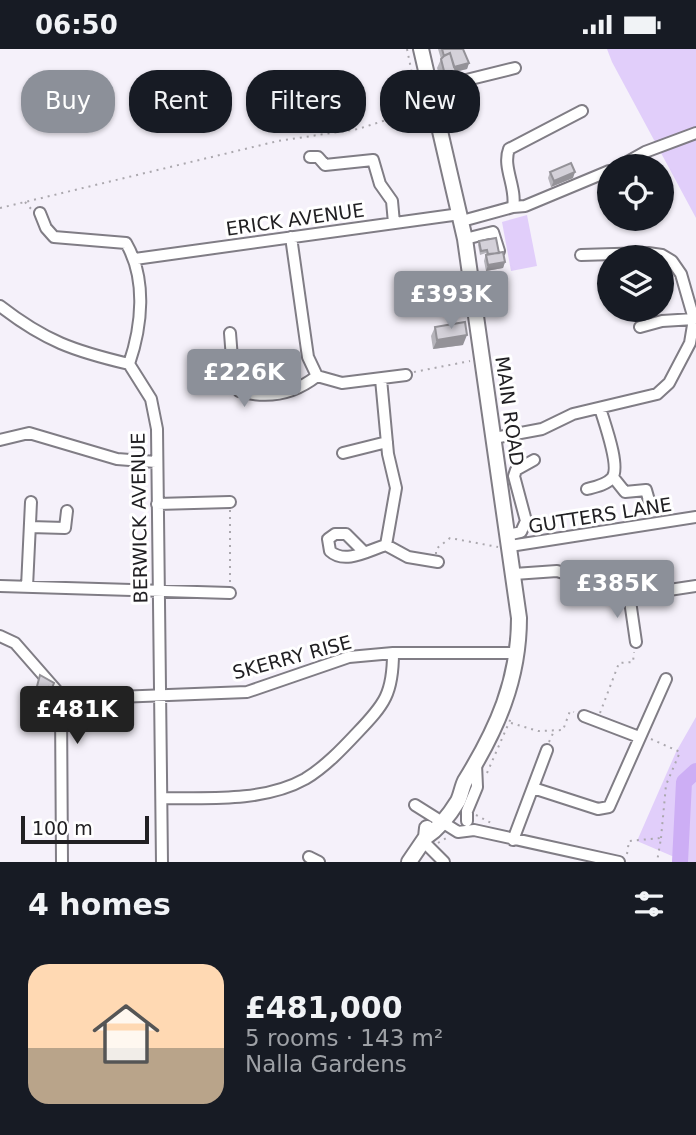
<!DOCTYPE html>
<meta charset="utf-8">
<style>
:root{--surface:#171b24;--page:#242831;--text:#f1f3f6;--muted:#9ea1a6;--line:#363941;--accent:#8c9099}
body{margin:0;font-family:"DejaVu Sans",sans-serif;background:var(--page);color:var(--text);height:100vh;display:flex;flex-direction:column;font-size:26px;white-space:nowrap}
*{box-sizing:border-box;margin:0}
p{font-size:23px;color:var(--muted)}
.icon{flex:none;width:38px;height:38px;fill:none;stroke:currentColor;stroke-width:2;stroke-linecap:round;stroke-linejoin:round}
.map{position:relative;height:813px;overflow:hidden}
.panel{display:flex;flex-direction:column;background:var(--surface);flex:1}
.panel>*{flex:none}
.banner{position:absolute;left:21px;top:21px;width:654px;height:63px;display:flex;gap:14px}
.fabs{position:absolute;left:597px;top:105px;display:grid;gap:14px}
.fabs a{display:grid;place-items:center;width:77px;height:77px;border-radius:50%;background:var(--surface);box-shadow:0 2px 5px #0004;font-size:35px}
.scale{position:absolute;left:21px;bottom:18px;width:128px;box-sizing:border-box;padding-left:7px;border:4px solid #212023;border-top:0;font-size:19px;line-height:24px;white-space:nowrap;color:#212023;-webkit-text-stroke:5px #fff;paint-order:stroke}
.price{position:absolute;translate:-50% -60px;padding:0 16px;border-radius:7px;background:var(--accent);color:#fff;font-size:23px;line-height:46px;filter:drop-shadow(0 2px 4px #0008)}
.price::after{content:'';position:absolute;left:50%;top:42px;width:21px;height:16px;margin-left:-10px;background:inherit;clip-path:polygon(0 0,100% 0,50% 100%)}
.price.current{background:#222;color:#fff}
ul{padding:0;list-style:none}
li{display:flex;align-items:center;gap:21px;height:175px;padding:0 28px}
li+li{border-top:2px solid var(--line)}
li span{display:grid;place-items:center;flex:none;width:196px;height:140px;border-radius:21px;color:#555}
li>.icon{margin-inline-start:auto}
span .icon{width:84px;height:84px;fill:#fffc;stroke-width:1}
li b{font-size:30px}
h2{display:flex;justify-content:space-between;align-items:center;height:84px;padding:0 28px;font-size:30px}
.tag{padding:0 24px;border-radius:28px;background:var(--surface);box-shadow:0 2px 5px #0004;font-size:24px;line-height:63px}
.tag.current{background:var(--accent);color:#fff}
.status{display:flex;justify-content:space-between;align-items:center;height:49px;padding:0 35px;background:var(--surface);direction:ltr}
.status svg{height:19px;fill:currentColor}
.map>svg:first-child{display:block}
</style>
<div class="status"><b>06:50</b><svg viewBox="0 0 49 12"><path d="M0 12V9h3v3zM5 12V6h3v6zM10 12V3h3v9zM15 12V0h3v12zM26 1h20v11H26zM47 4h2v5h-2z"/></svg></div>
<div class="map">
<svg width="696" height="813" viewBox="0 0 696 813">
<rect width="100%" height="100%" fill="#f5f1fa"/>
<path fill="#e1cefa" d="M607,0H696V169L612,13Z
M527,166L537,217L511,222L502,173Z
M696,668V813H686L637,792L676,703Z"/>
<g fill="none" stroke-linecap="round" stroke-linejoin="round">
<path stroke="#cdaef5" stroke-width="16" d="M680,813L684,733L696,722"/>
<g stroke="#807d85" stroke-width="14">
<path id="minor" d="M430,40L515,19
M310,108H318L325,116L373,111L380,135L392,152L394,174
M620,117L645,103L696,84
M513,158L525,157L609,122
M40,164L46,179L54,188L126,194C147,230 142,277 129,315
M462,172L513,158C517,139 502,118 509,100L582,62
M291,188L308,308L317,327
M465,190L493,183L499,202
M135,210L460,165
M0,257C45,292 74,302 129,315L151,350L157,380L162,813
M640,278L662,272L694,270
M230,284L234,335L239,342C267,350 294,345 317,327
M317,327L342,334L406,326
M381,330L388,405L396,439L386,496L408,508L438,513
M494,389L542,380L573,365L657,345L669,334L690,294L694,270L681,225L672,212L662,206L648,204L581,206
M0,391L29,384L117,410L156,413
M343,404L387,393
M613,428L625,443L646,441L650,455
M587,440C595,438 606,436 612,429C621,418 604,373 600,359
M157,455L230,453
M30,478L65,479L67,462
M508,486L521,483L526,472L514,427L516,421L534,411
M510,497L696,468
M364,503L346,485H335L328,490L330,502C345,516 369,501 386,496
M514,525L557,522L636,546L696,537
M0,537L230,544
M27,538L31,453
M629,545L636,593
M0,587L15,594L64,650
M584,667L639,688
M533,739L598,760L609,758L666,630
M162,749C207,749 264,753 305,730C325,718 342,700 357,684C385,655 393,644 393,604
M415,756L458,783L474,781L619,813
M467,772V762L477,738L476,715
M513,791L547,701
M423,792L444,813
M309,808L319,813
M62,813L61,657L64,650L247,643L349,608L393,604H518"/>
</g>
<g stroke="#807d85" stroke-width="18">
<path id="major" d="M421,0L465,190L519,569C519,631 497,680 465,732C462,738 461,746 458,752C450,765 438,780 426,788
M409,813L426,788L427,779"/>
</g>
<path stroke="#aba8ae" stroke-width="2" stroke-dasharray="2 5" stroke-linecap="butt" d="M407,0L419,59
M25,153L32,161
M0,159L278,92L358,80L424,59
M414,323L470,312
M230,461V536
M436,505V500L450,489L498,498
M600,664L619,614L633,613L634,603
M511,674L538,682L563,681L570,662L574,663
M651,690L680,703L666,736L661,789
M549,693L554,682
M487,724L511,669
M476,766L493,775
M438,794L448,788
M627,805L629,792L661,789L657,813"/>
<use href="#minor" stroke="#fff" stroke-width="10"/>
<use href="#major" stroke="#fff" stroke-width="14"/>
</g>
<path fill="#b6b4bb" d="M438,0H463L469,14L467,20L455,23L452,33L442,35L437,19L441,10Z
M550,123L573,129L551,138L548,129Z
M479,192L499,204L505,213L503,219L486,222L484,212L486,204L480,206L478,196Z
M435,278L463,296L433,300L431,287Z
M54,634L50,646L48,645V653L46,659L27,653L32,639L36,641Z"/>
<path fill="#949298" d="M469,14L467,20L450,24L452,18Z
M456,23L452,33L442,35L445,26Z
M575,123L573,129L551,138L554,132Z
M505,213L503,219L486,222L488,216Z
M467,286L463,296L433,300L437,291Z"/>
<path fill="#d4d1d9" stroke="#949298" stroke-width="2" d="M442,0H463L469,14L454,18L450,4L444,7Z
M450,4L456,23L445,26L441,10L445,6Z
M571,114L575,123L554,132L550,123Z
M496,189L499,204L488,205L487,201L481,202L479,192Z
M503,203L505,213L488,216L486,206Z
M465,273L467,286L437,291L435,278Z
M40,626L54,634L52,639L49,638L48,653L30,647L32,639L36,641Z"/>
<g text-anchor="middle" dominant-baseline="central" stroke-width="6" stroke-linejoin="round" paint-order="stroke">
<g font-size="19" fill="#212023" stroke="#fff">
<text transform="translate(295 170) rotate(-8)">ERICK AVENUE</text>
<text transform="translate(510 362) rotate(82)">MAIN ROAD</text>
<text transform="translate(600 466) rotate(-9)">GUTTERS LANE</text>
<text transform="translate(139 469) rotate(-91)">BERWICK AVENUE</text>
<text transform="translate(292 608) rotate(-15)">SKERRY RISE</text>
</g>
</g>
</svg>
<div class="fabs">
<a><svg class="icon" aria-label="locate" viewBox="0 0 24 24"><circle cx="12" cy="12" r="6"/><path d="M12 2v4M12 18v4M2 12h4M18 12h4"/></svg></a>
<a><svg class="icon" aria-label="layers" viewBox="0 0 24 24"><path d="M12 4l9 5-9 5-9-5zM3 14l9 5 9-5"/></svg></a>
</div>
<div class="scale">100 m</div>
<b class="price" style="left:451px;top:282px">£393K</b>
<b class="price" style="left:244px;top:360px">£226K</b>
<b class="price" style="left:617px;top:571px">£385K</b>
<b class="price current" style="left:77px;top:697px">£481K</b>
<div class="banner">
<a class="tag current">Buy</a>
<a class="tag">Rent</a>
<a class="tag">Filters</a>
<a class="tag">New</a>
</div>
</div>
<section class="panel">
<h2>4 homes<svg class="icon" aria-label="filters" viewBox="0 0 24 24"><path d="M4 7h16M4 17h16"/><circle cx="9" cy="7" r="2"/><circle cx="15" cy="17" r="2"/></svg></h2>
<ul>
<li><span style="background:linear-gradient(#ffd9b3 60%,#b9a48a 0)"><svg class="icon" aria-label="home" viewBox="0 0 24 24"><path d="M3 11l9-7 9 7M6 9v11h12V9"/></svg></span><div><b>£481,000</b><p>5 rooms · 143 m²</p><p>Nalla Gardens</p></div></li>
</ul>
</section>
